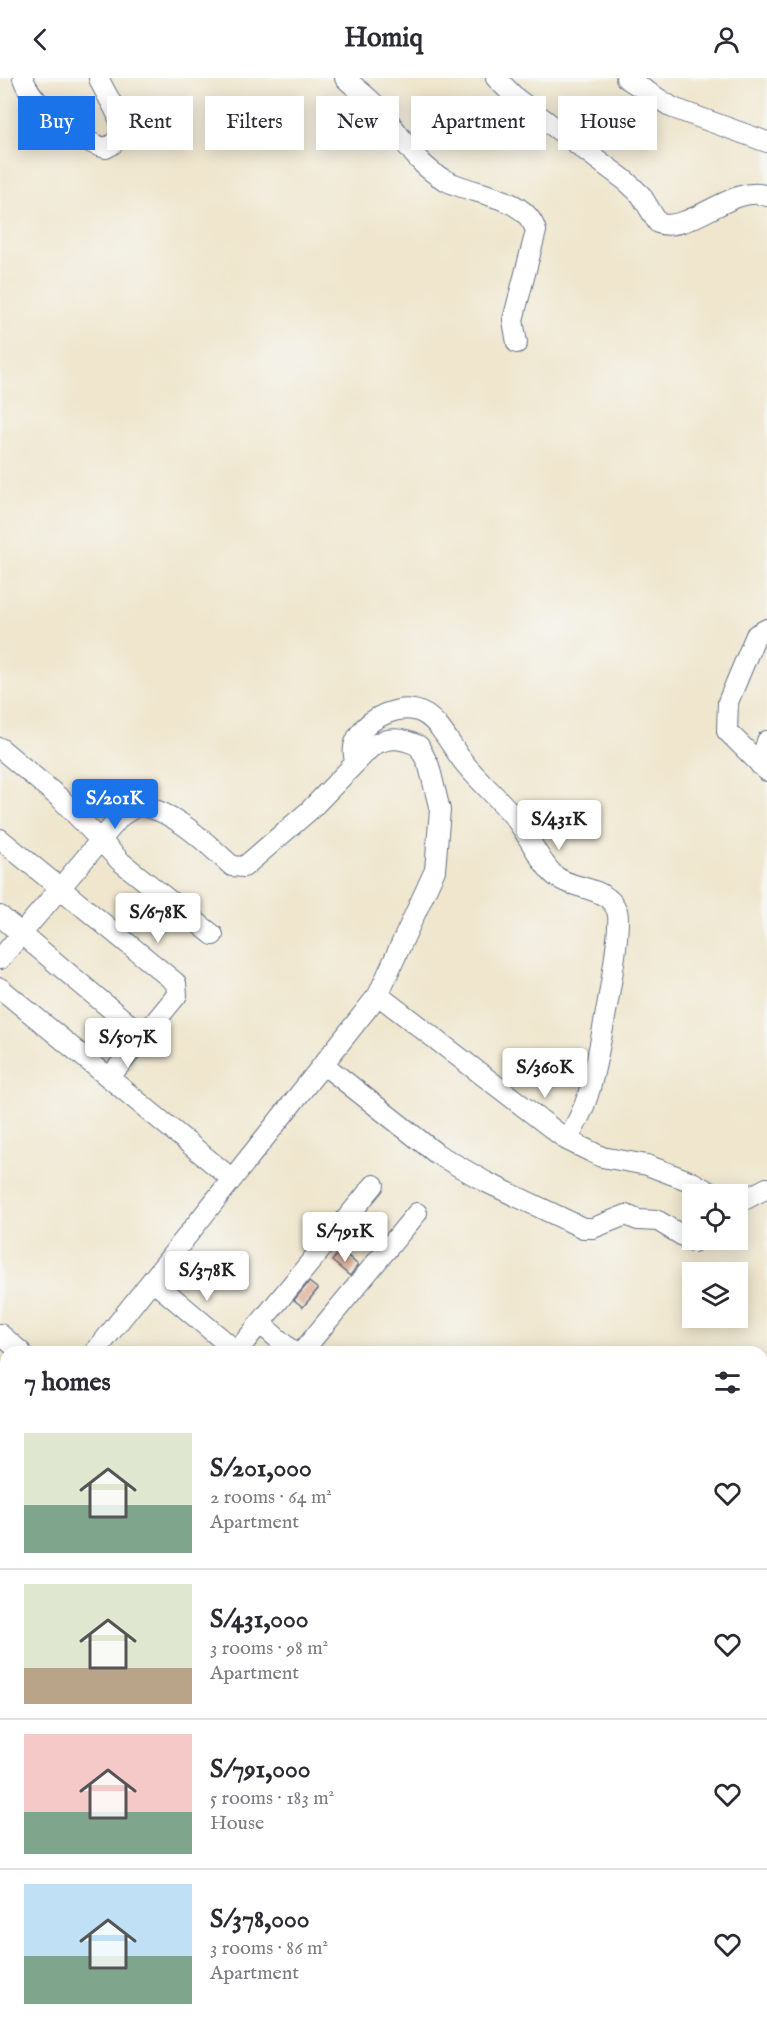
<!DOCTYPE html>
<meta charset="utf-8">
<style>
:root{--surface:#fff;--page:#f7f7f7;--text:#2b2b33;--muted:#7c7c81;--line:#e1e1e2;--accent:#1a73e8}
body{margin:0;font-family:"IM FELL English",serif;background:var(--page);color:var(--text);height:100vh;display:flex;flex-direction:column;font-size:22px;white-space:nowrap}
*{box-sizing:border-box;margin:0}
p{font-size:20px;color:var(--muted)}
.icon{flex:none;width:33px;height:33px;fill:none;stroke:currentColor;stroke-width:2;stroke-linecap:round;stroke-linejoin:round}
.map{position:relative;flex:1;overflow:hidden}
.sheet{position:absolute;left:0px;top:1268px;width:768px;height:686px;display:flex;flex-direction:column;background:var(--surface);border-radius:18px 18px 0 0;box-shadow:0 3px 15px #0003}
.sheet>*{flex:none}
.banner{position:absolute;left:18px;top:18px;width:732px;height:54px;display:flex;gap:12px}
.tools{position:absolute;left:682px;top:1106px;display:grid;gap:12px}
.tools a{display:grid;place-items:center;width:66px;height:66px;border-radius:0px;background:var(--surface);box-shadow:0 3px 15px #0003;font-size:30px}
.price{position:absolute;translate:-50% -51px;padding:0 14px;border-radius:6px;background:#fff;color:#222;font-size:20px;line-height:39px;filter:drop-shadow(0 2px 3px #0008)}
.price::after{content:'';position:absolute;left:50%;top:36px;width:18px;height:14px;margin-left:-9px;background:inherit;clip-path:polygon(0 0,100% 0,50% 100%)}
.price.selected{background:var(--accent);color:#fff}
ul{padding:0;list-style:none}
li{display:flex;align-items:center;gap:18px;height:150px;padding:0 24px}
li+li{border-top:2px solid var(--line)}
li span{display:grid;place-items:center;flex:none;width:168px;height:120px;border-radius:0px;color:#555}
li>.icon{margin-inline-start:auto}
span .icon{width:72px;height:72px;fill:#fffc;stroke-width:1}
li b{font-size:26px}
h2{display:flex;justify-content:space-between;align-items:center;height:72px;padding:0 24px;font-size:26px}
.chip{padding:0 21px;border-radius:0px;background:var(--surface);box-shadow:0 3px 15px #0003;font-size:21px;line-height:54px}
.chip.selected{background:var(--accent);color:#fff}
header{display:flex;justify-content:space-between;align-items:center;height:78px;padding:0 24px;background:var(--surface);font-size:27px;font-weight:700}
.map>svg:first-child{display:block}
</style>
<header><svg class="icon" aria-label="back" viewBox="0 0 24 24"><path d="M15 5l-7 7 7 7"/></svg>Homiq<svg class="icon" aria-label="person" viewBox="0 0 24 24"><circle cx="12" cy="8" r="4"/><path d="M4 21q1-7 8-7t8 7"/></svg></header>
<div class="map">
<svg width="767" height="1952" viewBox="0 0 767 1952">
<rect width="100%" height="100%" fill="#f6f6f2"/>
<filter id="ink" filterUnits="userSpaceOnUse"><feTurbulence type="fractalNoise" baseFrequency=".0167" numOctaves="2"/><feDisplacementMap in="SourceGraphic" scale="12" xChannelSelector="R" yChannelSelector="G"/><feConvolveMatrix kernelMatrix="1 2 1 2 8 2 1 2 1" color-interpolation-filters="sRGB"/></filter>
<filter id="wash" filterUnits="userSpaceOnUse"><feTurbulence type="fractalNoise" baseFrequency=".008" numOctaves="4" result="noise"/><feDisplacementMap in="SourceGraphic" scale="24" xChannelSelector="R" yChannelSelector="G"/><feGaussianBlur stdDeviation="1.35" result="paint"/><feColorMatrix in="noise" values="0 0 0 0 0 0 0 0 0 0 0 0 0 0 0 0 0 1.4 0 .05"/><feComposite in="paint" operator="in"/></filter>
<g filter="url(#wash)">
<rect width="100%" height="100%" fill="#efe6cd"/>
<g id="blocks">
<path fill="#dba185" d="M341,1172L358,1187L350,1198L332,1183Z
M309,1204L318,1211L303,1229L294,1222Z"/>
</g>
</g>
<g filter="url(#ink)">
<use href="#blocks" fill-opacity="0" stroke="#656f85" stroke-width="1.5"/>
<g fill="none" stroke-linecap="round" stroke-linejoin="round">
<g stroke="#656f85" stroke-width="22">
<path id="minor" d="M23,0C31,26 80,65 106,70C140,54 105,21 99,0
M345,0C356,11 369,19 379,31C401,56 414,85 443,101C472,118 525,116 536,153L513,242L517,265
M496,0L517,21L626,103L641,117L658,145C688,157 735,104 767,118
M626,0L673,30L767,64
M767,551L756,557L728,624L727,653L767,693
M0,670L61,721L121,784L213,857
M356,685C347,663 366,644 385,636C429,618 441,654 462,682C477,702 498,719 514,739C528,756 537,779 552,795C569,813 607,806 617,833C624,850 596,992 588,1017C583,1033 576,1047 567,1062
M760,687L767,663
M0,761L176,905L177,917L109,1000
M0,838L143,958
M0,881L121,738L138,727C175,733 205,764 232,788L244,789L310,732L372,668C390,658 401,660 419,668L429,688L440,732L435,792L378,917L95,1274
M0,910L232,1101
M378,917L567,1062L602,1079L647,1087L692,1104L713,1116
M323,986L437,1076L486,1104L583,1150H593L626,1137L638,1142L658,1143L693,1164
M738,1125L767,1110
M153,1203L237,1274
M261,1246L293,1274
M0,1256L21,1274
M237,1273L374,1107
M302,1274L417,1135
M762,1363L767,1366
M0,1384L6,1377
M762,1390L767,1382
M762,1464L767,1469
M0,1501L6,1494
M0,1568L6,1572
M762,1681L767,1686
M762,1718L767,1723
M0,1769L6,1762
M0,1837L6,1836
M762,1862L767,1856
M762,1891L767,1895
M212,1947L217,1952
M456,1947L462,1952
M401,1952L403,1947
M689,1952L693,1947"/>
</g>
<use href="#minor" stroke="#fff" stroke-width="20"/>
</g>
</g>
</svg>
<div class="tools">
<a><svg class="icon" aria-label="locate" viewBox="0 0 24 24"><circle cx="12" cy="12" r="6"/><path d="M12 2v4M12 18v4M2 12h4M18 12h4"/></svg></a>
<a><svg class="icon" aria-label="layers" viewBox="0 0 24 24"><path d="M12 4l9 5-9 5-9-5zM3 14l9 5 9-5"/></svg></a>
</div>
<b class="price selected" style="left:115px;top:752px">S/201K</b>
<b class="price" style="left:559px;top:773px">S/431K</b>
<b class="price" style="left:158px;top:866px">S/678K</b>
<b class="price" style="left:128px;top:991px">S/507K</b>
<b class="price" style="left:545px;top:1021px">S/360K</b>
<b class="price" style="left:345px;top:1185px">S/791K</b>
<b class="price" style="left:207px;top:1224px">S/378K</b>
<div class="banner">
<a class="chip selected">Buy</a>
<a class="chip">Rent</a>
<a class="chip">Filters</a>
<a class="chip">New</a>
<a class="chip">Apartment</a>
<a class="chip">House</a>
</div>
<section class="sheet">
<h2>7 homes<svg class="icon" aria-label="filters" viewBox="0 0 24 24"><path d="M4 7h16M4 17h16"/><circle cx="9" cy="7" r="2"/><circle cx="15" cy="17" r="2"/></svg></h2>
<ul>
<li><span style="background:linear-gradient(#dfe7d0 60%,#7fa58c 0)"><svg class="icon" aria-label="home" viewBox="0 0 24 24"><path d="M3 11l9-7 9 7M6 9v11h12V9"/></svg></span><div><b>S/201,000</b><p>2 rooms · 64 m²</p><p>Apartment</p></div><svg class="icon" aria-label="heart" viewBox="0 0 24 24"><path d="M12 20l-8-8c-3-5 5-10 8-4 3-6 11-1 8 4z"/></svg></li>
<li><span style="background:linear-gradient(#dfe7d0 70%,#b9a48a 0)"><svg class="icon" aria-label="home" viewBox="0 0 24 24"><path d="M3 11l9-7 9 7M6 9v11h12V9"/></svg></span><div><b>S/431,000</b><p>3 rooms · 98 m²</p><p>Apartment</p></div><svg class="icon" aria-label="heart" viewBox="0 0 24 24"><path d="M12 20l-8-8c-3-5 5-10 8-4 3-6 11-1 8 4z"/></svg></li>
<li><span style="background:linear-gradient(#f6c9c9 65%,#7fa58c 0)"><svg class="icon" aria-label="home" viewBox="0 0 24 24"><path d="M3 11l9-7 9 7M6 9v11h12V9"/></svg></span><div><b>S/791,000</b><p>5 rooms · 183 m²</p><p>House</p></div><svg class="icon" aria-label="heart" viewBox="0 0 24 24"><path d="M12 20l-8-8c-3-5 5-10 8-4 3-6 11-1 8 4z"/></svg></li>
<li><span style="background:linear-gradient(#bfe0f5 60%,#7fa58c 0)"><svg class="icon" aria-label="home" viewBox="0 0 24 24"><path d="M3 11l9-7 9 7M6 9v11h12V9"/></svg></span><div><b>S/378,000</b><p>3 rooms · 86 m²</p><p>Apartment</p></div><svg class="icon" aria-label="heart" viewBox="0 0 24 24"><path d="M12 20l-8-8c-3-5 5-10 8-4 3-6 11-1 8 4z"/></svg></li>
</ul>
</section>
</div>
